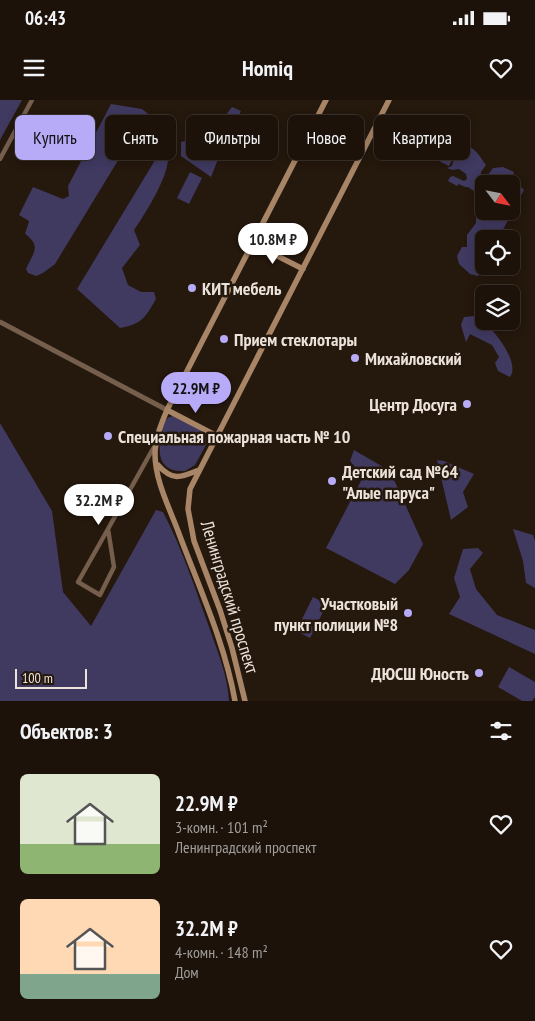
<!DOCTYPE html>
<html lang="ru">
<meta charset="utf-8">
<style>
:root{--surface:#1c120a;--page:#292018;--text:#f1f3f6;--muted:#a09e9c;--line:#3a322b;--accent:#b7abf7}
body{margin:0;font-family:"PT Sans Narrow",sans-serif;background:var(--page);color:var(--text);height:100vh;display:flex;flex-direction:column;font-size:19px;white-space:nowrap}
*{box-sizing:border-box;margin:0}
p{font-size:16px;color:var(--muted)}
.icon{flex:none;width:28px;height:28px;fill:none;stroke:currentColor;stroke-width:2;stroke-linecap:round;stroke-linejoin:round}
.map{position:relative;height:601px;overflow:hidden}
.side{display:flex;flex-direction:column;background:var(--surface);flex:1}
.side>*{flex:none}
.hud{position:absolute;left:15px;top:15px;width:505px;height:45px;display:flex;gap:10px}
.needle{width:32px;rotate:122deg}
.fabs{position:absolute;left:475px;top:75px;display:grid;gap:10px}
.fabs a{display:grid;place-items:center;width:45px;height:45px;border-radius:8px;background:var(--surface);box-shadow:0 2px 12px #0003,0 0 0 1px var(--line);font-size:25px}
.scale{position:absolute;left:15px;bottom:12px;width:72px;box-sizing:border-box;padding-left:5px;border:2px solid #ebe2da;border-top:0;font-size:14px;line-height:18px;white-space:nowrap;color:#ebe2da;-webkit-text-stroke:4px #25180d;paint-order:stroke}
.price{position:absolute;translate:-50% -42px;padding:0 11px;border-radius:18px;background:#fff;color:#222;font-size:16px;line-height:32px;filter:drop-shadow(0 1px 2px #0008)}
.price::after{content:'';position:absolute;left:50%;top:30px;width:15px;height:11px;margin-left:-8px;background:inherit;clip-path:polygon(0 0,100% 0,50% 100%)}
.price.active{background:var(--accent);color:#111}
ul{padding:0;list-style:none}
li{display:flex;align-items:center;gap:15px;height:125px;padding:0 20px}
li span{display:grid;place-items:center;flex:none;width:140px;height:100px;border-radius:8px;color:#555}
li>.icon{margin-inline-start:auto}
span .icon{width:60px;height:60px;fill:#fffc;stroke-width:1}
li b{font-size:21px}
h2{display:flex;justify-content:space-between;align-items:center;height:60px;padding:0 20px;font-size:21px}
.chip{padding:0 18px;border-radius:8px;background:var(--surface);box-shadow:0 2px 12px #0003,0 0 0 1px var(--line);font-size:18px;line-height:45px}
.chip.active{background:var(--accent);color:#111}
.status{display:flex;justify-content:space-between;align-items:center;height:35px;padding:0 25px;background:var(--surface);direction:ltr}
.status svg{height:14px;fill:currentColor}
header{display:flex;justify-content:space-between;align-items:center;height:65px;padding:0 20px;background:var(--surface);font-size:22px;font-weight:800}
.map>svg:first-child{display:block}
</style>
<div class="status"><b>06:43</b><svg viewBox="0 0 49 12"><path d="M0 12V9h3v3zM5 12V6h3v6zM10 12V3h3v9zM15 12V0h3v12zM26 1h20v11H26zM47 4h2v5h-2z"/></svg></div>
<header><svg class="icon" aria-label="menu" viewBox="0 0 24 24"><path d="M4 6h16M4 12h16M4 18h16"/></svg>Homiq<svg class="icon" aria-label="heart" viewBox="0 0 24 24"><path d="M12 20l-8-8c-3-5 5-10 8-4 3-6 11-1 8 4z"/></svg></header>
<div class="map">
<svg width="535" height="601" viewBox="0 0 535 601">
<rect width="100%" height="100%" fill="#25180d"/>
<path fill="#403960" d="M0,0H22L0,40Z
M111,4L142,9L151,16L157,38L155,48L150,54L128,44L55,164L43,173L36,176L28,173L26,169C33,153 42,146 25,134L29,121L19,115L33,87L63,99L69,96L68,86Z
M232,7L241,11L222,49L211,77L181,56V42L212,33Z
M434,42L455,53L449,66L427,55Z
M456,42C473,45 477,52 486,65L481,72V80L487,81V76L493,68L503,67L514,72L513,76H504V82L508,84H484V92L482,93L474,91L468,87H465L459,84L457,86L448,81L450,77L453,76L464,81L467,79L466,74L459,69L452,70L447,68L452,66L454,59L462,56L463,52L458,50Z
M163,47C165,51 168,55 168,58C168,78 145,114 134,130L140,145L122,168L128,185L141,192H154L156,199C145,218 142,224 120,228L77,189Z
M190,72L202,78L189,104L177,98Z
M511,85L517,88L521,87L524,90L498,139H484V166L478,176L470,174L459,164L457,156L462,147H467V135L476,123V116C480,111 479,104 484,100V111H511Z
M481,203L484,208V221H491L493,225H487C497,234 520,264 510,277L498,271L495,263L499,257L492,245L470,234L466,242L461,225L464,217L475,216L474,208Z
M173,316L203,331L207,339L206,345L195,365L185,371C158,372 157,353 162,332C163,328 164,323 166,320C168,317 170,317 173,316Z
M0,323L52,411L63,492L91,526L156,410L163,412C182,448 195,488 209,527C217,550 228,576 229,601H0Z
M354,350L390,371L423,444L409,470L395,484L326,448L363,377L350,361Z
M437,360L444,361L474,374L463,392L468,407L451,420Z
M513,429L533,435L535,441V488L526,483L523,461Z
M478,448L483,453L470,469L476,489L497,515L535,530V554L449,514L460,497L454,478L463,449Z
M313,497L327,504L310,538L296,531Z
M509,567L535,582V597L532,601H522L498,587Z"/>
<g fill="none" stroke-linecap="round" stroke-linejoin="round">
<path stroke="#755e4c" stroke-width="4.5" d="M0,59L32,0
M108,429L114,467L100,495L78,482Z
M108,429L155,345"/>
<path stroke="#755e4c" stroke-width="5" d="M0,222L167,310"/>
<path stroke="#a98567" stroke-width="5.5" d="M252,143L303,169
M167,310L217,336
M158,365C172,381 180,378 199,370
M235,601C225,543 198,485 178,431C169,407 155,380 155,354C155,339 161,324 167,310L326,0
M245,601L232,548L220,510L194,441L188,409L190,389L389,0"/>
</g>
<g fill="#b7abf7" stroke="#25180d" stroke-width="2">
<circle cx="192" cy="188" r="5"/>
<circle cx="224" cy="239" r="5"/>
<circle cx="355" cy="258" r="5"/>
<circle cx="467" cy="304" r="5"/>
<circle cx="108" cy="336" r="5"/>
<circle cx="332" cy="381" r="5"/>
<circle cx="408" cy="513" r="5"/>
<circle cx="479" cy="573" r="5"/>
</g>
<g text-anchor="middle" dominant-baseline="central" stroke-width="5" stroke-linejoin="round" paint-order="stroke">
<g font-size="18" font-weight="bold" fill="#ebe2da" stroke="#25180d" text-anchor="start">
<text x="202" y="188">КИТ мебель</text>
<text x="234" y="239">Прием стеклотары</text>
<text x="365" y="258">Михайловский</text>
<text x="457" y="304" text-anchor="end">Центр Досуга</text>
<text x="118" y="336">Специальная пожарная часть № 10</text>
<text x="342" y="371">Детский сад №64<tspan x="342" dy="21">"Алые паруса"</tspan></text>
<text x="398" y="503" text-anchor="end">Участковый<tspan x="398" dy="21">пункт полиции №8</tspan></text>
<text x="469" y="573" text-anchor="end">ДЮСШ Юность</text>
</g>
<g font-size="18" fill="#ebe2da" stroke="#25180d">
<text transform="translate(230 497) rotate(73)">Ленинградский проспект</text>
</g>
</g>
</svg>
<div class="fabs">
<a><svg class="needle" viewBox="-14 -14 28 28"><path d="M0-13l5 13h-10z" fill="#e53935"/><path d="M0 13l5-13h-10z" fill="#a09e9c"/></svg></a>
<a><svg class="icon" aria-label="locate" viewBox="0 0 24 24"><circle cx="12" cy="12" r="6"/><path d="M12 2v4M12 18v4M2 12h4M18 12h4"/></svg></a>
<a><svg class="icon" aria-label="layers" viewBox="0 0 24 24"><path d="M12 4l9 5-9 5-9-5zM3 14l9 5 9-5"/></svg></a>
</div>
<div class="scale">100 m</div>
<b class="price" style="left:273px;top:165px">10.8M ₽</b>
<b class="price active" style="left:196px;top:314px">22.9M ₽</b>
<b class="price" style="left:99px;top:426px">32.2M ₽</b>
<div class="hud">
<a class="chip active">Купить</a>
<a class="chip">Снять</a>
<a class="chip">Фильтры</a>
<a class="chip">Новое</a>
<a class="chip">Квартира</a>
</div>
</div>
<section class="side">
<h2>Объектов: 3<svg class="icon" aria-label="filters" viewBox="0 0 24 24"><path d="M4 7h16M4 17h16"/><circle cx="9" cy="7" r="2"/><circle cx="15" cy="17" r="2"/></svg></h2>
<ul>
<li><span style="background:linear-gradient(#dfe7d0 70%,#8fb573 0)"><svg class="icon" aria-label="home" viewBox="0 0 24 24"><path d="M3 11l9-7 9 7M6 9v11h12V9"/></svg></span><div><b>22.9M ₽</b><p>3-комн. · 101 m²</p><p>Ленинградский проспект</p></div><svg class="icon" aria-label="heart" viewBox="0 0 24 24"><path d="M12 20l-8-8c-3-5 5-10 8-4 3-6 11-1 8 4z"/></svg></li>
<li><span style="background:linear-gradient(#ffd9b3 75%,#7fa58c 0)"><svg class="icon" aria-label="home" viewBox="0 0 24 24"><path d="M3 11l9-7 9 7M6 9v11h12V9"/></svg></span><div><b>32.2M ₽</b><p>4-комн. · 148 m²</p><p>Дом</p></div><svg class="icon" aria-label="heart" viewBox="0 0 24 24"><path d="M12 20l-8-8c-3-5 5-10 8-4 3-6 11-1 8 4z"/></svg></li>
</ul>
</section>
